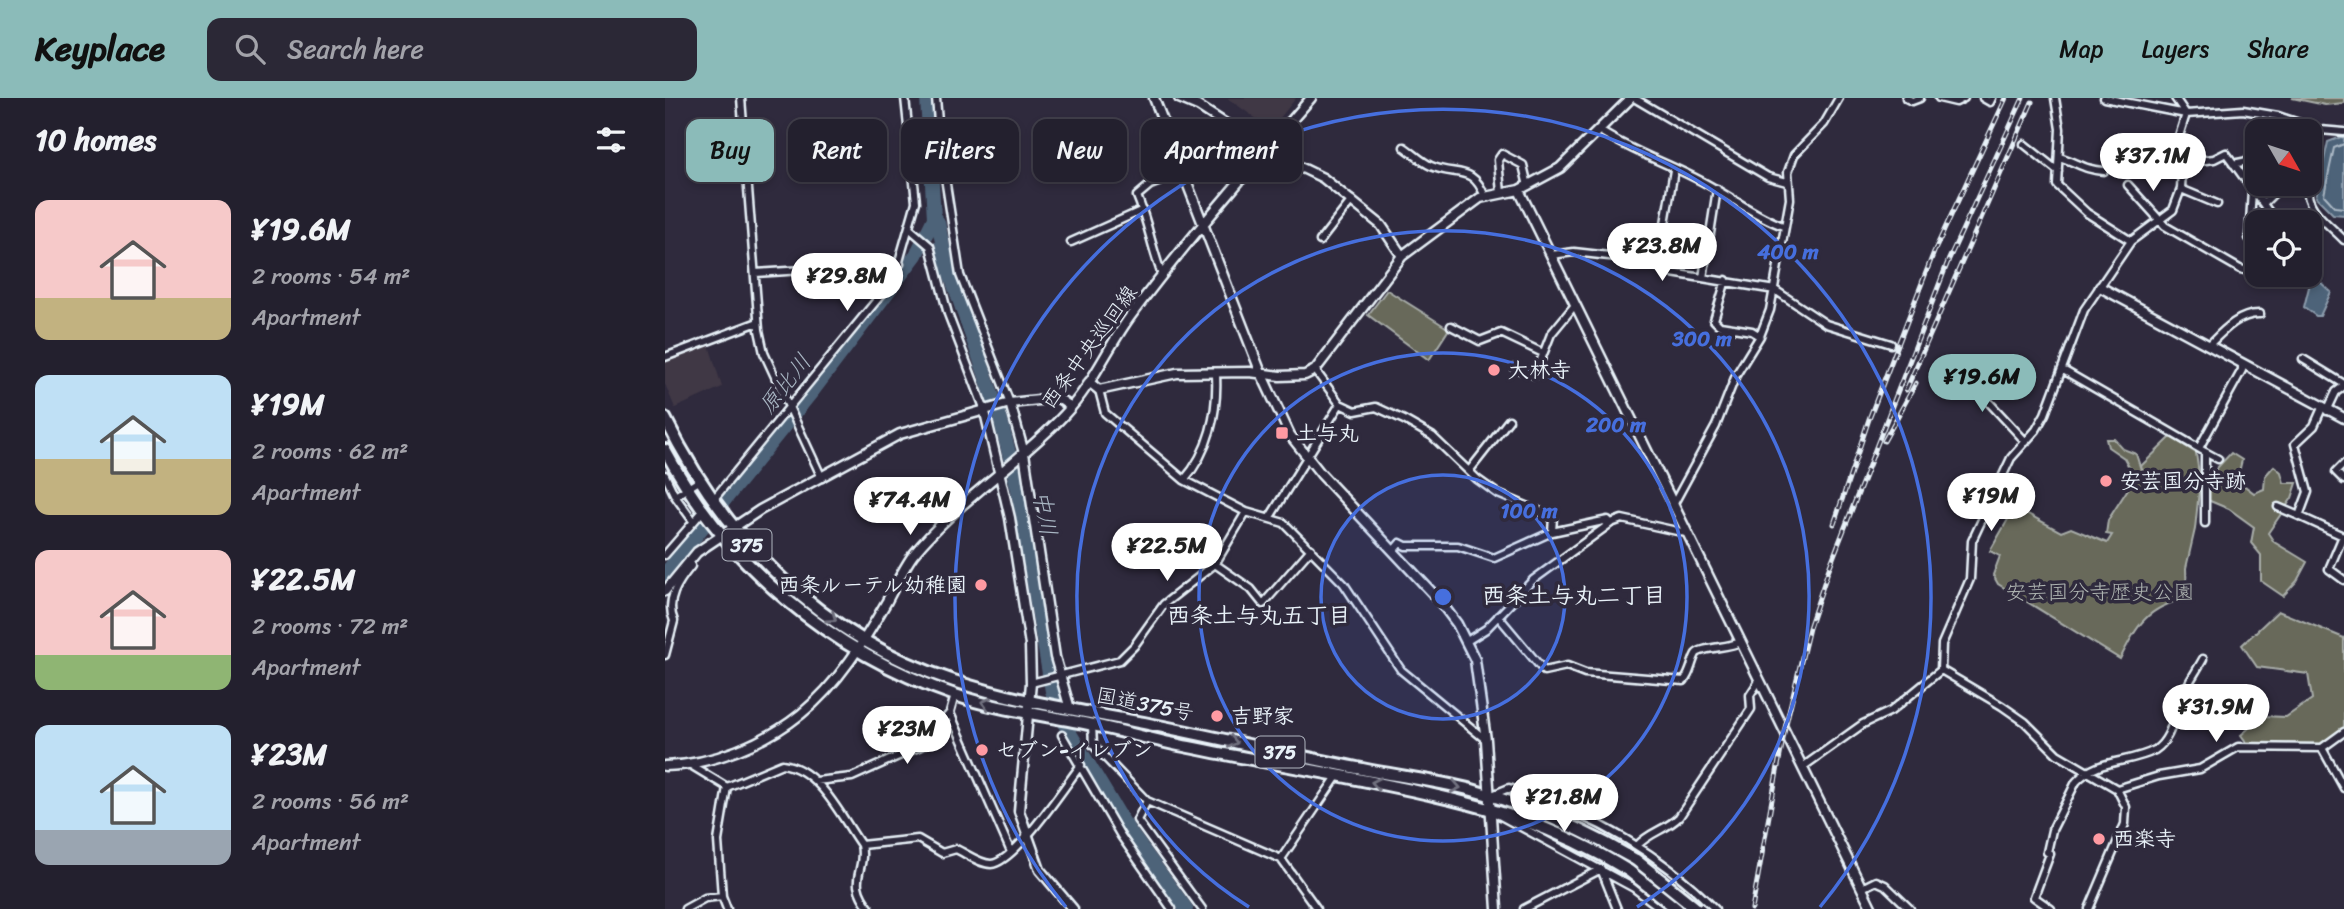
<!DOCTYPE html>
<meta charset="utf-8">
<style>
:root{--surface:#23202e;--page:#2b2836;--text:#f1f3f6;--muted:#a3a3aa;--line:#403e4a;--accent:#8bbbb9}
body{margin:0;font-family:Sriracha,"Klee One",sans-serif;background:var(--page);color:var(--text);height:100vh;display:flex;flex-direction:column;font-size:26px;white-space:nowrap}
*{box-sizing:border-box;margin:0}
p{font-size:23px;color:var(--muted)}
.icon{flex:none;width:38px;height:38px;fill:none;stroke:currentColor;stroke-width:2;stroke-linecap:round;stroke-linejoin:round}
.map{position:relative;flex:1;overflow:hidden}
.details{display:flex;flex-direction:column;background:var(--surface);width:665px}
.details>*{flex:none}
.banner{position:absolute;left:21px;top:21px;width:665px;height:63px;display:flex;gap:14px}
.needle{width:46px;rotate:129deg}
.buttons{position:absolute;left:1580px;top:21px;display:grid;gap:14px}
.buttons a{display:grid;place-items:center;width:77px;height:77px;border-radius:14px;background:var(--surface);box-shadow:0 4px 10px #0003,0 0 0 2px var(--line);font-size:35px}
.price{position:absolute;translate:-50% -60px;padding:0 16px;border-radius:24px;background:#fff;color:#222;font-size:23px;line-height:46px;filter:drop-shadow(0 2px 4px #0008)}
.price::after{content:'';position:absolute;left:50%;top:42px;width:21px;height:16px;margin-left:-10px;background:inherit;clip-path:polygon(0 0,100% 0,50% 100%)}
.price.selected{background:var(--accent);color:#111}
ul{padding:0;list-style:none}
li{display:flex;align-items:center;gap:21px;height:175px;padding:0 35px}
li span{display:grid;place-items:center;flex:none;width:196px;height:140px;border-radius:14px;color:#555}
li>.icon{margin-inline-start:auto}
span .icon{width:84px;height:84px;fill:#fffc;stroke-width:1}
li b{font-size:30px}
h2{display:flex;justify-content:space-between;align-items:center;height:84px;padding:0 35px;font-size:30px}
.pill{padding:0 24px;border-radius:14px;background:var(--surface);box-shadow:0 4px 10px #0003,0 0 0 2px var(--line);font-size:24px;line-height:63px}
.pill.selected{background:var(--accent);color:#111}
header{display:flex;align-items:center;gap:42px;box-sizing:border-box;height:98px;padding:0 35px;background:var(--accent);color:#111}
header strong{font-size:33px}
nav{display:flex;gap:38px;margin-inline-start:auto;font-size:24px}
.search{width:490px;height:63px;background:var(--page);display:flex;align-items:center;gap:18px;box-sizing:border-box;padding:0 24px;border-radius:14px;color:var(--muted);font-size:26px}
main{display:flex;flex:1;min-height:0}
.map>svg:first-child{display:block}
</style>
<header>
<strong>Keyplace</strong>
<div class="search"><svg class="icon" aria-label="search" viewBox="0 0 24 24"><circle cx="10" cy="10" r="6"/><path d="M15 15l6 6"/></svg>Search here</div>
<nav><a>Map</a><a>Layers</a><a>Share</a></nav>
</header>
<main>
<section class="details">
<h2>10 homes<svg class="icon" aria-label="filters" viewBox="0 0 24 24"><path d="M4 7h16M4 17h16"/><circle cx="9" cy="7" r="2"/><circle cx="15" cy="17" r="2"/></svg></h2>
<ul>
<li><span style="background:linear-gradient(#f6c9c9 70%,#c2b280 0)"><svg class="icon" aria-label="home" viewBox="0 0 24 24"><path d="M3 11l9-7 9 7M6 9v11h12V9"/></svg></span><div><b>¥19.6M</b><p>2 rooms · 54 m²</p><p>Apartment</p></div></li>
<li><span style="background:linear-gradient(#bfe0f5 60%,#c2b280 0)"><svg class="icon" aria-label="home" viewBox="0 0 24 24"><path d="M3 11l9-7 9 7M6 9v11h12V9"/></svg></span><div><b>¥19M</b><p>2 rooms · 62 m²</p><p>Apartment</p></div></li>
<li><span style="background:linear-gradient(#f6c9c9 75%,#8fb573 0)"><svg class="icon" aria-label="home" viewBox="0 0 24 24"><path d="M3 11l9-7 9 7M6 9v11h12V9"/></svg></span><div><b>¥22.5M</b><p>2 rooms · 72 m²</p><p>Apartment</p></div></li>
<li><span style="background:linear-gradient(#bfe0f5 75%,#9aa5b1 0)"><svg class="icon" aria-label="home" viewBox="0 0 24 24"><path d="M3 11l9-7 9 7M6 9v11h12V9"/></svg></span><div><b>¥23M</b><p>2 rooms · 56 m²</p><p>Apartment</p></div></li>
</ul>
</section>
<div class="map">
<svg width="1679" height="811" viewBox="0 0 1679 811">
<rect width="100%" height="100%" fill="#2f2a3d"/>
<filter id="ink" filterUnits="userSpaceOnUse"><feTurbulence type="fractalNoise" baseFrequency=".0143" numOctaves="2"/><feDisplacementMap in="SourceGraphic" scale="14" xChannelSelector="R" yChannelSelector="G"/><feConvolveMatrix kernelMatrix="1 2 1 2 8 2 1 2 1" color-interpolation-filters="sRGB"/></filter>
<g filter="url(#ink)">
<path fill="#403845" d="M562,0H631L606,31Z
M44,247L57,289L10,310L0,286V264Z"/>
<path fill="#68695a" stroke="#a8ada9" stroke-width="2" d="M1627,0H1679V5L1660,7Z
M722,192L784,231L764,262L703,217Z
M1506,339L1531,355L1535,383L1530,431L1521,470L1522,500C1481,510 1473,526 1455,561L1333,486L1328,477L1335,458L1325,453L1350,409L1396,434L1406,430L1442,445L1447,437L1441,436L1443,422L1470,380L1459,360L1443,349L1441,341H1449L1458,351L1471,356L1477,375L1480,377L1476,368Z
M1566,355L1577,362L1572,382L1589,395L1599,391L1600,378L1609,368L1616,374L1619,385H1632L1627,400L1603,435L1609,444L1642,464L1632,483L1618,498L1596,483V457L1586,445L1589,429L1564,411L1538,400L1539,384Z
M1613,513L1679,540V636L1657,650L1584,648L1576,637L1598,618L1621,619L1647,601L1643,576L1592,569L1577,547Z"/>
<path fill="#4e6379" stroke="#8c9cac" stroke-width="2" d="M1676,39L1679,40V117L1668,116L1651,99L1663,44Z
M1646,181L1654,183L1666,194L1655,218H1651L1639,209Z"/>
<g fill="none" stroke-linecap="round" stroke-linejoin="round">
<path stroke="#aab8c5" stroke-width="2" d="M1679,46L1669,50L1659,97L1670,109L1679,110"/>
<path stroke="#4e6379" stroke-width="14" d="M262,0L269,120L273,124L281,164L335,319L353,392L387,593L397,622L464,733L521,811
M0,476L150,290L251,157L269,120"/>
<g stroke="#e8f1f8" stroke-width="11">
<path id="minor" d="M76,0L94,232L99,255L157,380
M271,0L275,47L295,177L345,305
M969,0L1103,79L1122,84
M1241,0L1247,3L1255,0
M1274,0L1291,4L1299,0
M1318,0L1325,4L1327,0
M1390,0L1395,31L1392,87L1422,115L1466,143
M1439,0L1521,16L1578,12L1613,18L1655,32L1679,34
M1510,0L1521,16
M935,33C972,57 1015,69 1052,92C1075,105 1093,119 1118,128
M1454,40L1512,60
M1359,46L1393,73
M739,49C748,55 757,64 766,68C791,79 808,66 820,99
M1394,59C1412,64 1419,72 1439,73
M1517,65L1549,61L1561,55L1609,121
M1568,66L1592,61
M1645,77L1655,32
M1643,86C1638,110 1664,126 1679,142
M1463,87L1500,128L1575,171L1592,175
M1516,91L1552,106
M836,95L833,62L837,56L858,67L863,88
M1598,106L1611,93L1612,86
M244,130L265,148L283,216L319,310
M1584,140L1587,92
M655,143L687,102
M406,144L478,112
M886,157L909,154L979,162L1007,175L1110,192L1161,226L1226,246
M993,167L1009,72
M90,175L235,166
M497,177C487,151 483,124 472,98L485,87L519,74
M1599,177H1601
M1038,180L1052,91
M1061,182L1049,222L1055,228L1087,233L1095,238
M786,228L815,243L836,235L878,255
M1544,247C1558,233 1574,215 1595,216
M0,259L93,224
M1638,261L1679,286
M850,270L870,277L886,236L910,207
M650,272L675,306L690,313L711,309L739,322L767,338L812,381L833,396L888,419L887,434
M1286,272L1306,285L1361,344
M1398,272L1540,354V425
M434,292L440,315L519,382L581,414
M1657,310L1649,328L1630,346L1643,394L1634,418L1678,438L1664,471L1679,482
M1662,313L1671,294L1679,288
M1534,350L1577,272V265
M1540,354L1553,361
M1679,366L1671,374L1679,382
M804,373L844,322
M0,377L10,398L28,423
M519,382C544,354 553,314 551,277
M10,398L34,383
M48,402L229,181L251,104L240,0
M1008,407L1051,328L1071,277L1095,238L1105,212L1125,101L1123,74L1129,57L1159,26L1174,0
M1613,409L1634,418
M605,419L675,306
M729,452L735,445L741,448H793L829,460L887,434L943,422L946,425
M0,457L38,413
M550,466L586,491L598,506L646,451
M833,518L879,573L902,568L920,575L1019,583C1026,575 1026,565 1031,556C1036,549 1064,550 1075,544
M802,543L821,531L868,482L946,425L957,421L1021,435
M0,557L9,523C0,503 13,484 26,468L24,462
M1276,572L1337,608L1360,624L1392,656L1452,691L1461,709L1460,726L1424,811
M366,585L455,562L469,548L499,506L550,466L581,414L619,425L679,486L736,572L821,642
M285,615L346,754
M427,627L428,647L482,703L616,761
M397,637L456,738L507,811
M1657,650L1679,690
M24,666L62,689
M1139,668L1198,626L1226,613L1276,572L1277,546L1305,481L1307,443L1346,360L1371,332L1380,316L1419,212L1466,143L1508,112L1516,91L1517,70L1509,54L1521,16
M151,683L187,679L258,647L285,615L290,597
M62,689L117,666C155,671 176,719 196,747L253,741L277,755L291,751C300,755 315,766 326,766C350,765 401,686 416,667
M1452,691L1494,678L1535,671L1573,649L1657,650L1679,634
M827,697L844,690C922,714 993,753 1050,811
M482,703L472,722L537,811
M832,716L969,790L997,811
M196,747C202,774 180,780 205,811
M972,748C984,734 1001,732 1014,719L1086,611L1085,597L1094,583
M936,771L952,811
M1197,790L1211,783L1220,787L1245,811
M57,798L62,811
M20,811L40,800L57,798L53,743L62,689
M652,811L616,761L673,677
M859,811L936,771
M1386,811L1369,799L1385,756L1382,754L1387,732L1411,684C1432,660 1464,666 1490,652C1507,641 1509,616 1517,599C1522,586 1531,574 1538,561"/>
</g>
<g stroke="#e8f1f8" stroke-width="13">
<path id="tertiary" d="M489,0L596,275L625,337L656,376L774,502L792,526L810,562L821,642L832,811
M514,0L533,8L606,55L658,80L716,127L737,158
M854,92L1207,811
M1435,189L1679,320
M424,284L434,292L512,275L585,274L615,278L640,277L650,272L737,158L815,100L854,92L895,70L966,0
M345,305L359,355L390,559L405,611
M319,310L345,420L365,547L366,585L354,713L375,772L408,811
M0,493L32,454L95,412L235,336L345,305L393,300L406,309
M0,668C47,667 100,645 136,616C174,585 198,545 222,503C230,488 238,471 248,457C292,403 352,367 399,317C428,287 443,248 467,216C523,141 585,71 646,0"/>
</g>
<g stroke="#e8f1f8" stroke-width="16">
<path id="trunk" d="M0,320C60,442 157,540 289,583C350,603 416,613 479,625C550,639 621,656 692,670C730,678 770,682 807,692C865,708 919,732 971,762
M0,352C62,468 166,554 290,597C334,612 382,617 428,627C461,634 492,643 524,649C582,661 639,670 697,682C796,702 876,718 964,773"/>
</g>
<use href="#minor" stroke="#2f2a3d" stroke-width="6"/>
<use href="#tertiary" stroke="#2f2a3d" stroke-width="8"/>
<use href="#trunk" stroke="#2f2a3d" stroke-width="10"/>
<g stroke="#e8f1f8" stroke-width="5">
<path id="rail" d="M1241,292L1367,4
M1219,343L1251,285
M1169,426L1204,321L1269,154L1341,0
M1087,811L1120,630L1144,530L1163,473L1284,161L1358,0"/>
</g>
<use href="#rail" stroke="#2f2a3d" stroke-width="2.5" stroke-dasharray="8" stroke-linecap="butt"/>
<g stroke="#e8f1f8" stroke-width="16" stroke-linecap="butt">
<path id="trunk-bridge" d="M971,762L1032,811
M964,773L1012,811"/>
</g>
<use href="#trunk-bridge" stroke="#2f2a3d" stroke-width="10"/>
</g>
<defs><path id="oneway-chevron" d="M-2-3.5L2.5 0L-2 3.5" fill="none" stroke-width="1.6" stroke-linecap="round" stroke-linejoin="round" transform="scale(1.75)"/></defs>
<g stroke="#70707e">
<use href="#oneway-chevron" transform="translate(167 520) rotate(35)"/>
<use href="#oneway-chevron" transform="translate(321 605) rotate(-165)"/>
<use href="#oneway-chevron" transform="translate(568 644) rotate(12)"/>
<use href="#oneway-chevron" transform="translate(711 685) rotate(-169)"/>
<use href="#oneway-chevron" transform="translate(791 689) rotate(11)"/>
</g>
</g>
<circle cx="778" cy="499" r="122" fill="#466fde" fill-opacity=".12"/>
<g fill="none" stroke="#466fde" stroke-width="3.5">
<circle cx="778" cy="499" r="122"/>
<circle cx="778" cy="499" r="244"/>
<path d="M584 809A366 366 0 1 1 972 809"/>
<path d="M401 809A488 488 0 1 1 1155 809"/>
</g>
<g fill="#ff9aa2" stroke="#2f2a3d" stroke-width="2.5">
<circle cx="829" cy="272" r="7"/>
<rect x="610" y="328" width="14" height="14" rx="3.5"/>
<circle cx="1441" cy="383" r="7"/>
<circle cx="316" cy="487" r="7"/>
<circle cx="552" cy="618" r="7"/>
<circle cx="317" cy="652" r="7"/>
<circle cx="1434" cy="741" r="7"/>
</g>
<g text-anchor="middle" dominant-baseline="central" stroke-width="7" stroke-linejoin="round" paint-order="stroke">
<g fill="#2f2a3d" stroke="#b0b5c0" stroke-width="2">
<rect x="57.5" y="431.5" width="49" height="31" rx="5"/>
<rect x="590.5" y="638.5" width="49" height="31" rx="5"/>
</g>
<g font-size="19" font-weight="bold" fill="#e8f1f8">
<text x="82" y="447">375</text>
<text x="615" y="654">375</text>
</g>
<g font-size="21" fill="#e8f1f8" stroke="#2f2a3d">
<text transform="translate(424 249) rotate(-54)">西条中央巡回線</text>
<text transform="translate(480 606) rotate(11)">国道375号</text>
</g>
<g font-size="21" font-weight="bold" fill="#e8f1f8" stroke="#2f2a3d" text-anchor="start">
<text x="843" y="272">大林寺</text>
<text x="631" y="335">土与丸</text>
<text x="1455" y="383">安芸国分寺跡</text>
<text x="302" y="487" text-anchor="end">西条ルーテル幼稚園</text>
<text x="566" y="618">吉野家</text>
<text x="331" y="652">セブン-イレブン</text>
<text x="1448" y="741">西楽寺</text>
</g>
<g font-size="21" fill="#aeb4b1" stroke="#2f2a3d">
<text x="1435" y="494">安芸国分寺歴史公園</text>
</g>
<g font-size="23" font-style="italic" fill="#aab8c5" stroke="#2f2a3d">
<text transform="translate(120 286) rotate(-52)">原比川</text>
<text transform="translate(380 415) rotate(80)">中川</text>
</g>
<g font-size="23" font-weight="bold" fill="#e8f1f8" stroke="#2f2a3d">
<text x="909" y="497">西条土与丸二丁目</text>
<text x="594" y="517">西条土与丸五丁目</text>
</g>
</g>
<circle cx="778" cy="499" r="10" fill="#466fde" stroke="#2f2a3d" stroke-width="3.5"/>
<g font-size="21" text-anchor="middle" font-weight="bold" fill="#466fde" stroke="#2f2a3d" stroke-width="7" stroke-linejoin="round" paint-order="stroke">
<text x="1123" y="161">400 m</text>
<text x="1037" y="248">300 m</text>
<text x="951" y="334">200 m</text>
<text x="864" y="420">100 m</text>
</g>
</svg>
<div class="buttons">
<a><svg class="needle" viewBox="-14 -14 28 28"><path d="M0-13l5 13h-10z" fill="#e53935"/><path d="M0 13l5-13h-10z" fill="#a3a3aa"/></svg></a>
<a><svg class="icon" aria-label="locate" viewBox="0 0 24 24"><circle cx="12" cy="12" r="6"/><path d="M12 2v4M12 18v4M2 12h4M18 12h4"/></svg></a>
</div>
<b class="price" style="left:1488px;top:95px">¥37.1M</b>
<b class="price" style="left:997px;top:185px">¥23.8M</b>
<b class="price" style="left:182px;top:215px">¥29.8M</b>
<b class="price selected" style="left:1317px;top:316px">¥19.6M</b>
<b class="price" style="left:1326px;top:435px">¥19M</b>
<b class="price" style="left:245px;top:439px">¥74.4M</b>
<b class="price" style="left:502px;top:485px">¥22.5M</b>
<b class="price" style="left:1551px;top:646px">¥31.9M</b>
<b class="price" style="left:242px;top:668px">¥23M</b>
<b class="price" style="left:899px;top:736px">¥21.8M</b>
<div class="banner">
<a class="pill selected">Buy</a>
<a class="pill">Rent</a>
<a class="pill">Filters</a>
<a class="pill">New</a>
<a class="pill">Apartment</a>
</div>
</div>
</main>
